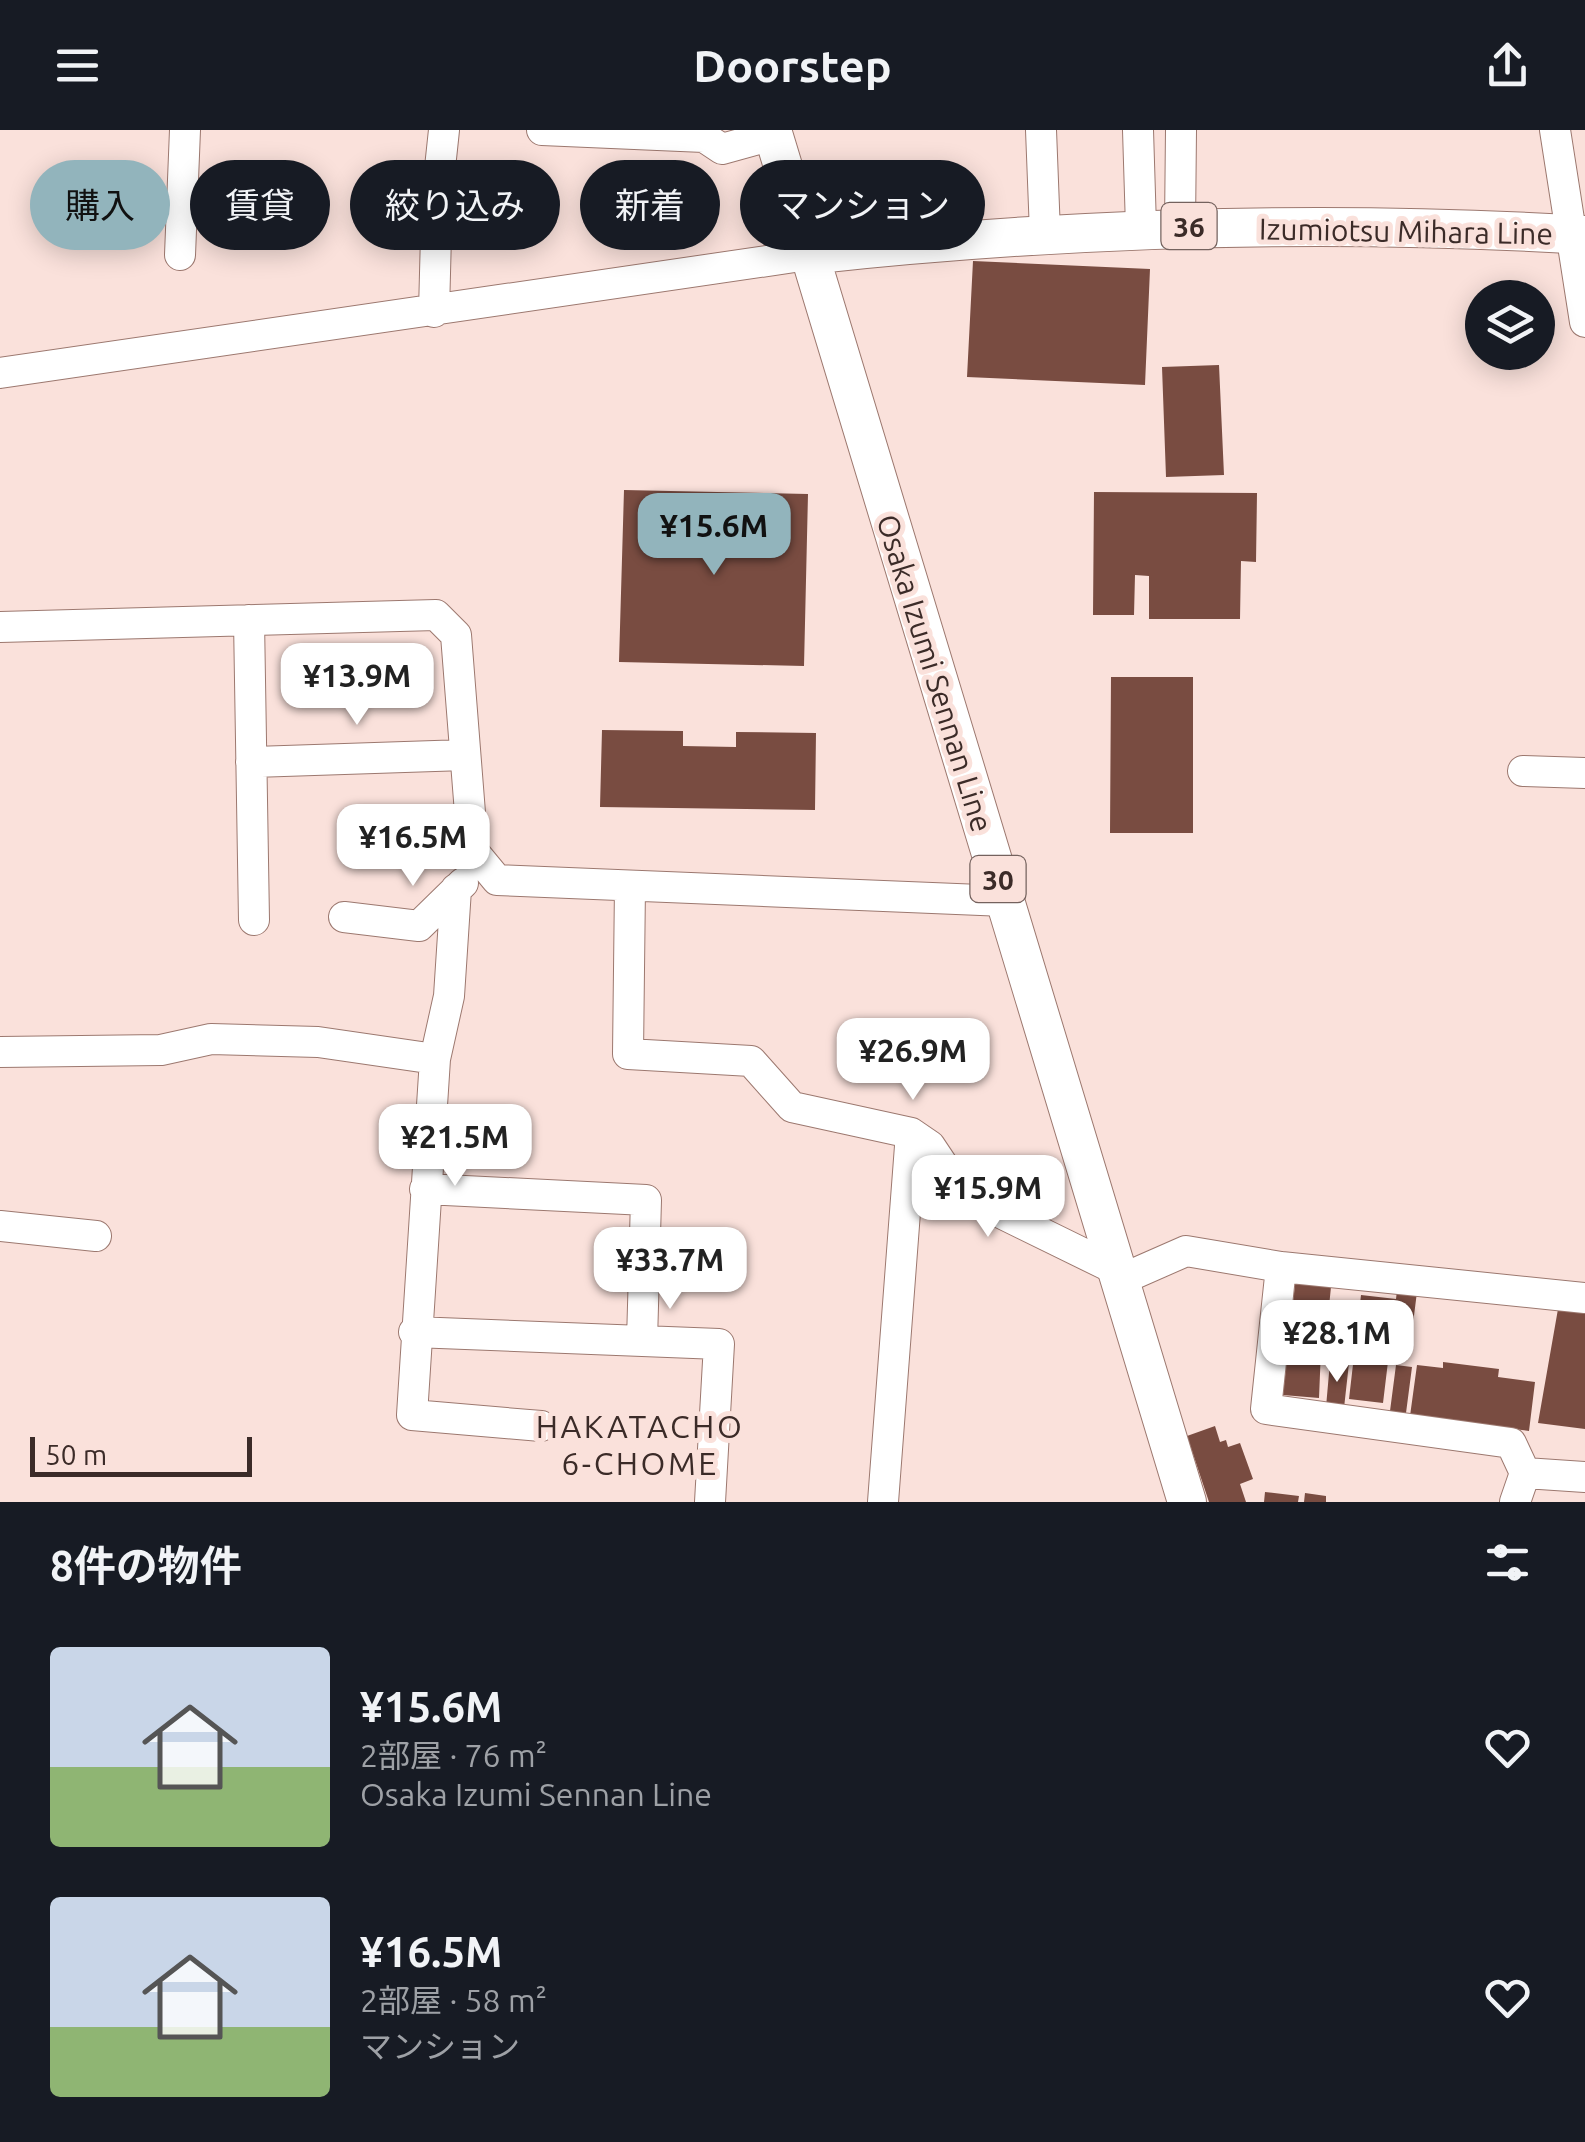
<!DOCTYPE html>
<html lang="ja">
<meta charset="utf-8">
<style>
:root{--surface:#171b24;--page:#242831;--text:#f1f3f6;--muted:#9ea1a6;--accent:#92b4bc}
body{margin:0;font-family:Ubuntu,"Noto Sans JP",sans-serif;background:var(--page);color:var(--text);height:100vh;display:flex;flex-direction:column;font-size:38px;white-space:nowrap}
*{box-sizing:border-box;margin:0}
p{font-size:32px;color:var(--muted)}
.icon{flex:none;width:55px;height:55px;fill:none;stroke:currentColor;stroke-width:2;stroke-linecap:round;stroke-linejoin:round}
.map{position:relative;height:1372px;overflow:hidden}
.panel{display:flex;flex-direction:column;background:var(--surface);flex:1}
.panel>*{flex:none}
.guide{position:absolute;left:30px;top:30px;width:1000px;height:90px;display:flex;gap:20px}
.fabs{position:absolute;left:1465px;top:150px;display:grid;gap:20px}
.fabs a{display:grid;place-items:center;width:90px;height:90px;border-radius:50%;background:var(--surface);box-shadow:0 5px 25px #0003;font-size:50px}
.scale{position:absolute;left:30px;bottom:25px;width:222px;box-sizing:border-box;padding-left:10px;border:5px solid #3b2b28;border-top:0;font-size:28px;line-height:35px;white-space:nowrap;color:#3b2b28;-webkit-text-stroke:8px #fae1db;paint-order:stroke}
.price{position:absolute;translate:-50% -85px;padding:0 22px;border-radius:20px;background:#fff;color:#222;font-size:32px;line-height:65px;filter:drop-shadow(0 2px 5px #0008)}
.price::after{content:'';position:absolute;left:50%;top:60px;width:30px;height:22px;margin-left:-15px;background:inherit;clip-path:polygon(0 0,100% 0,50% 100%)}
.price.on{background:var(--accent);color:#111}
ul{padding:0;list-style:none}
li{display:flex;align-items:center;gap:30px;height:250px;padding:0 50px}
li span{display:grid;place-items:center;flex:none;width:280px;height:200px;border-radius:10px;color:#555}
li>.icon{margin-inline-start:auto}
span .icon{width:120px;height:120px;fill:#fffc;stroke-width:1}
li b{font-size:42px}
h2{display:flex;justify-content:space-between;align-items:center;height:120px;padding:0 50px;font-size:42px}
.chip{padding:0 35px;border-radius:45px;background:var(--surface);box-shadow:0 5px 25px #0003;font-size:35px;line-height:90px}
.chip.on{background:var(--accent);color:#111}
header{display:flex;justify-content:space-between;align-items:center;height:130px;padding:0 50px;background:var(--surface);font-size:45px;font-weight:700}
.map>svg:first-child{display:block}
</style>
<header><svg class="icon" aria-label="menu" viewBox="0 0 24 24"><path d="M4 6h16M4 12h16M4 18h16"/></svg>Doorstep<svg class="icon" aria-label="share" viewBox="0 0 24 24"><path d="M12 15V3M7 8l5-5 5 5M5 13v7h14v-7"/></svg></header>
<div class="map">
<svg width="1585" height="1372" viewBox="0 0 1585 1372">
<rect width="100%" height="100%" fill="#fae1db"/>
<path fill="#794c41" d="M973,131L1150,139L1145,255L967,247Z
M1219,235L1224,345L1166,347L1162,237Z
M624,360L808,364L804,536L619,532Z
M1094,362L1257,363L1256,432L1241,431L1240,489H1149V446L1135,445L1134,485H1093Z
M1111,547H1193V703H1110Z
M602,600L683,601V616L736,617V602L816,603L815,680L600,677Z
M1295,1154L1331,1157L1327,1196L1322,1195L1319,1268L1283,1265Z
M1397,1160L1417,1162L1410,1217L1390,1215L1383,1273L1349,1269L1361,1165L1396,1169Z
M1558,1179L1585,1183V1299L1538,1293Z
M1330,1232L1349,1233L1344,1278L1326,1277Z
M1443,1232L1499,1239L1498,1247L1535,1252L1529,1301L1410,1286L1417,1235L1443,1238Z
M1396,1235L1412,1237L1406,1283L1390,1281Z
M1215,1296L1220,1312L1226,1310L1228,1317L1240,1313L1253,1349L1240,1354L1246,1372H1209L1187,1306Z
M1265,1362L1299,1366L1298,1372H1264Z
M1305,1363L1326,1366V1372H1304Z"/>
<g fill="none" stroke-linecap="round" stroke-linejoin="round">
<g stroke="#9c786f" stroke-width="32">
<path id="minor" d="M542,0L704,7L722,19L773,5
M1041,0L1045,103
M1138,0L1141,97
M1555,0L1585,192
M1180,96L1181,0
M180,125L185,0
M434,182L437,66L444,0
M0,243L808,125
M249,490L254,790
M0,497L436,485L456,505L473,721L497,750L1005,771
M251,632L465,625
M1523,641L1585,643
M630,756L628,924L751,931L792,977L911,1003L883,1372
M456,759L449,866L435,929L412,1285L541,1296
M344,787L419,796L463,753
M0,922L161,920L211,909L318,912L435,929
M911,1003L930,1016L962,1064L1117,1140
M425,1059L646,1070L642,1211
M0,1096L96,1106
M1281,1137L1266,1279L1511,1313L1525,1343
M1120,1150L1186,1121L1281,1137L1585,1168
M414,1202L719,1214L710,1372
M1515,1372L1525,1343L1585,1347"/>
</g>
<g stroke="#9c786f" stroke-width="40">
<path id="major" d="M772,0L1187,1372
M808,125C1067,97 1325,89 1585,105"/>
</g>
<use href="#minor" stroke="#fff" stroke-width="30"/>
<use href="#major" stroke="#fff" stroke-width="38"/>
</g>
<g text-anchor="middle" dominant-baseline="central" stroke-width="10" stroke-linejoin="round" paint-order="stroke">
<g fill="#fae1db" stroke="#74625e" stroke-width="2.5">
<rect x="1161.5" y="73" width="55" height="46" rx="8"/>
<rect x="970.5" y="726" width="55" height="46" rx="8"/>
</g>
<g font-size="28" font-weight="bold" fill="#3b2b28">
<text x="1189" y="96">36</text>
<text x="998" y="749">30</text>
</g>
<g font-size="30" fill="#3b2b28" stroke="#fae1db">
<text transform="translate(1406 101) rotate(1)">Izumiotsu Mihara Line</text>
<text transform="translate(935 543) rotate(73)">Osaka Izumi Sennan Line</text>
</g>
<g font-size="32" letter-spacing="2.5" fill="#3b2b28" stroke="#fae1db">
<text x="640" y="1296">HAKATACHO<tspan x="640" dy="37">6-CHOME</tspan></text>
</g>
</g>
</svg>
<div class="fabs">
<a><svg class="icon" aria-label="layers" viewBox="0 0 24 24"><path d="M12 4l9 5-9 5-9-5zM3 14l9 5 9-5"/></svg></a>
</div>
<div class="scale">50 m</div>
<b class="price on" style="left:714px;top:448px">¥15.6M</b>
<b class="price" style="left:357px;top:598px">¥13.9M</b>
<b class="price" style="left:413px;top:759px">¥16.5M</b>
<b class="price" style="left:913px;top:973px">¥26.9M</b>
<b class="price" style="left:455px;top:1059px">¥21.5M</b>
<b class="price" style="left:988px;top:1110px">¥15.9M</b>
<b class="price" style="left:670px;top:1182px">¥33.7M</b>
<b class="price" style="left:1337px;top:1255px">¥28.1M</b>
<div class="guide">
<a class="chip on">購入</a>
<a class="chip">賃貸</a>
<a class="chip">絞り込み</a>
<a class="chip">新着</a>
<a class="chip">マンション</a>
</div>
</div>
<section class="panel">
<h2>8件の物件<svg class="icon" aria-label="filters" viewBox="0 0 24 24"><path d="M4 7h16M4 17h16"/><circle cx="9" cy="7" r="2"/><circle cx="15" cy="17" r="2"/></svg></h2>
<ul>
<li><span style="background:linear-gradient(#c9d6e8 60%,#8fb573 0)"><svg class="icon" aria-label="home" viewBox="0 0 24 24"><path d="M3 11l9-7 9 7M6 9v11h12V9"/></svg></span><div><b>¥15.6M</b><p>2部屋 · 76 m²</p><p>Osaka Izumi Sennan Line</p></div><svg class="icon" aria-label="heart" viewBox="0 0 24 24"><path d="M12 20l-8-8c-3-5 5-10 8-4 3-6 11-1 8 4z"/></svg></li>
<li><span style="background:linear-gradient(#c9d6e8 65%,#8fb573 0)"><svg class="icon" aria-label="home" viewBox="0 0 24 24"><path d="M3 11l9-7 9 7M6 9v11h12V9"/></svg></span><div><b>¥16.5M</b><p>2部屋 · 58 m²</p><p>マンション</p></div><svg class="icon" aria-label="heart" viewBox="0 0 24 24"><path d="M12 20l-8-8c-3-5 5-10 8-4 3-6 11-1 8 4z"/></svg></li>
</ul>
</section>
